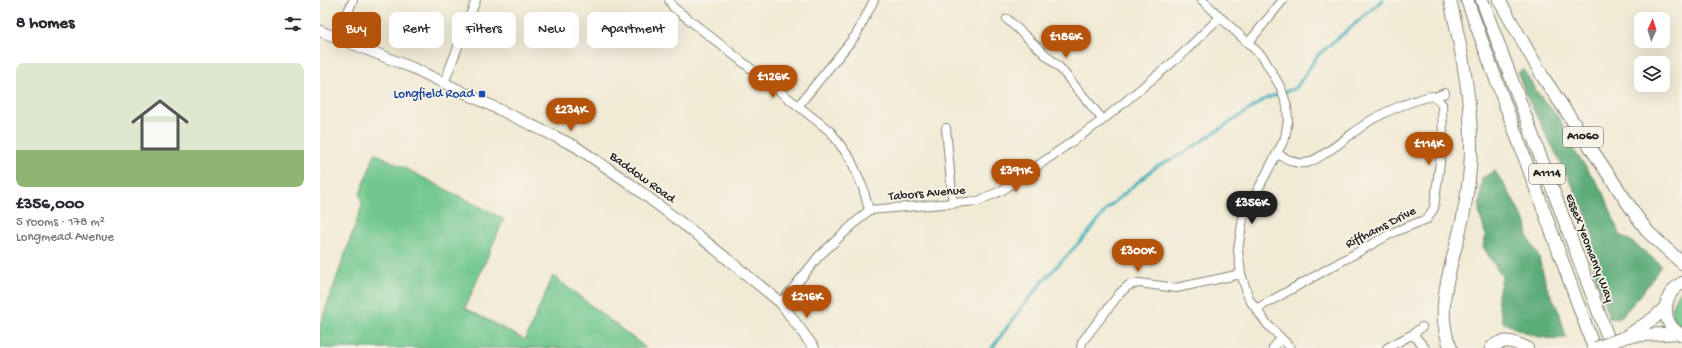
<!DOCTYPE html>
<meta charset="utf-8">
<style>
:root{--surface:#fff;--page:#f7f7f7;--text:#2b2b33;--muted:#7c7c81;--line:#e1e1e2;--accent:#b45309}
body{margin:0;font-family:"Gochi Hand",sans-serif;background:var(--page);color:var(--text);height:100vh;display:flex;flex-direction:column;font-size:15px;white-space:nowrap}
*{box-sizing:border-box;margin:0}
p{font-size:13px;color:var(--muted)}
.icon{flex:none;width:22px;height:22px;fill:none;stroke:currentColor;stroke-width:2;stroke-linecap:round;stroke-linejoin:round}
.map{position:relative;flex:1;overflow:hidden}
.panel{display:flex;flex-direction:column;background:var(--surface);width:320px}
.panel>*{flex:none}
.guide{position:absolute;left:12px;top:12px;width:380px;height:36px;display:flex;gap:8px}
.needle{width:26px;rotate:4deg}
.controls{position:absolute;left:1314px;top:12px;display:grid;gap:8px}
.controls a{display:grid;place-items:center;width:36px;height:36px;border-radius:8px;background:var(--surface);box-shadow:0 4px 16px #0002;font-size:20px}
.price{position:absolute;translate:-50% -34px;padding:0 9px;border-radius:14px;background:var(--accent);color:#fff;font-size:13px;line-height:26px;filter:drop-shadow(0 1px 2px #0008)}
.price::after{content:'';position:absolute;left:50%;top:24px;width:12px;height:9px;margin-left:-6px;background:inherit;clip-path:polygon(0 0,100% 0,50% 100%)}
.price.selected{background:#222;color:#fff}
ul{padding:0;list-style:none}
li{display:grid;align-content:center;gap:8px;height:212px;padding:0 16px}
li+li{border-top:1px solid var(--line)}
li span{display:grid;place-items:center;height:124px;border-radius:8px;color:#555}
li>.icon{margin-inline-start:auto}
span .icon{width:72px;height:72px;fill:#fffc;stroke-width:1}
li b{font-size:17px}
h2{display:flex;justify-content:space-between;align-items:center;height:48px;padding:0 16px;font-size:17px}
.pill{padding:0 14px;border-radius:8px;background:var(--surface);box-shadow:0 4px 16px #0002;font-size:14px;line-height:36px}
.pill.selected{background:var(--accent);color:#fff}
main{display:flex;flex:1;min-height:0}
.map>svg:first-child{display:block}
</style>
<main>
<section class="panel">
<h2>8 homes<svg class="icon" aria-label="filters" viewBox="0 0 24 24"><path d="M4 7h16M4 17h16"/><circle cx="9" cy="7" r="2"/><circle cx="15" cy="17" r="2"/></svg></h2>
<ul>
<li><span style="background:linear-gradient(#dfe7d0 70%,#8fb573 0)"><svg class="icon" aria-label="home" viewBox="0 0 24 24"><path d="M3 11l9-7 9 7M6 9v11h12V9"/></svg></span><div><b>£356,000</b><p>5 rooms · 178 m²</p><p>Longmead Avenue</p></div></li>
</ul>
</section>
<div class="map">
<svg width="1362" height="348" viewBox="0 0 1362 348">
<rect width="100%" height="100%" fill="#f7f3e8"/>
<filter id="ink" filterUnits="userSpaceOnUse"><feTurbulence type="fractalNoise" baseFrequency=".025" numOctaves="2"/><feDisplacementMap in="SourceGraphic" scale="8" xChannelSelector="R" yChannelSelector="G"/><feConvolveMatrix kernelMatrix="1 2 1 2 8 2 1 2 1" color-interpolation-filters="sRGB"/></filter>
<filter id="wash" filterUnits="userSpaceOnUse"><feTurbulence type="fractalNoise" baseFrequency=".012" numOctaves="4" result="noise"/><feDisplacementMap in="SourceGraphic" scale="16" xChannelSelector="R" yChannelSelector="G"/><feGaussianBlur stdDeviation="0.9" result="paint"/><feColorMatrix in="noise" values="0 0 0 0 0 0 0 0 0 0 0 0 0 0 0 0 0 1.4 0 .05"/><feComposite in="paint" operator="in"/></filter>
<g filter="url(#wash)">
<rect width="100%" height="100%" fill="#f1ead4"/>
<path fill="#71c78d" stroke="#467254" d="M55,153L184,219L145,308L205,340L233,276L326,348H0V325L42,206L40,194Z
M1362,290V328C1349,318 1349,301 1362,290Z"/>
<path fill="#5cac78" stroke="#3c644a" d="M1203,69L1217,92L1240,119L1251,146L1284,193L1299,234L1311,241L1341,265C1330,285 1315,302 1299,319L1289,318L1269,254L1274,238L1264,209L1206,95L1198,73Z
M1175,171L1191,196L1206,224L1208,238L1219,257L1226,285L1240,314L1246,338C1222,341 1204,333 1183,322L1177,300L1182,277L1163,247L1166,235L1159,213L1162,178Z"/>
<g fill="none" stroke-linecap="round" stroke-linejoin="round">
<path stroke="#3fafba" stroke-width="3" d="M672,348L702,307L725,279L768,233L787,209L813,186L836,167L862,154L947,98L976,88L998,55L1063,0"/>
</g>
</g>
<g filter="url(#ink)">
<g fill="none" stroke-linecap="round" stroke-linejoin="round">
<g stroke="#868378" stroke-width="10">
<path id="minor" d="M349,0L353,7L511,132L531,160L543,188L549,210
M882,0L943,57L961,88L967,106L968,120L965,138L923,218L918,250L921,274L929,299L947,324L971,348
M687,19L740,68L783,120
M17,38L33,0
M929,42L963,0
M124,83L156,0
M1115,97L1125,93
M478,106L536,35L554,0
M626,128L633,204
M461,303L499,256L549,210L658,201L683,190L783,120L859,57L900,17
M936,309L1074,232L1107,219L1114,208L1123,139L1122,104L1115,97L1111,96C1091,101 1071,109 1053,119C1037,128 1002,160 986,163C976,165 966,158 957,154
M1093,334L1102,327
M761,348L762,342L800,293L809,285L819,283L856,288L921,274
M953,348L961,339
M1067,348L1093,334L1105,348"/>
</g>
<g stroke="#868378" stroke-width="12">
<path id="tertiary" d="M0,31L93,68L255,146L309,183L384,240L461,303L494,348"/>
</g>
<g stroke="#868378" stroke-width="14">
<path id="primary" d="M1130,0C1142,50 1152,102 1151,154C1150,175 1147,196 1143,217C1135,257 1112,308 1131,348
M1147,0L1274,348
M1162,0L1292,348
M1179,0L1223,77L1317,217L1329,233L1362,263
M1362,283C1341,295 1340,324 1362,335
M1310,334L1334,318L1346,307
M1308,336L1359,333
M1171,348C1182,337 1195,342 1207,348"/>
</g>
<use href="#minor" stroke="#fff" stroke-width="8"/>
<use href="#tertiary" stroke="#fff" stroke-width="10"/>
<use href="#primary" stroke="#fff" stroke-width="12"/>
<g stroke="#868378" stroke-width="14" stroke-linecap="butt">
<path id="primary-bridge" d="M1276,348L1308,336"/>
</g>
<use href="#primary-bridge" stroke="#fff" stroke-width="12"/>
</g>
</g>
<rect fill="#1a4fb4" stroke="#f7f3e8" stroke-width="1.5" x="158" y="90" width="8" height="8" rx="2"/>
<g text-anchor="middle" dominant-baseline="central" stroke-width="3.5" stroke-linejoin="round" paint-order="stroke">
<g fill="#f7f3e8" stroke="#5e5c59" stroke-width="1">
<rect x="1243" y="127" width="40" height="20" rx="3"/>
<rect x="1209" y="164" width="36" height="20" rx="3"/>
</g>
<g font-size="12" font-weight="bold" fill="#1c1c1c">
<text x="1263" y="137">A1060</text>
<text x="1227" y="174">A1114</text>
</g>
<g font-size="13" fill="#164399" stroke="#f7f3e8" text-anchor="end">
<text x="154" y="94">Longfield Road</text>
</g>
<g font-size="13" fill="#1c1c1c" stroke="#f7f3e8">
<text transform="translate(322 178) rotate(36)">Baddow Road</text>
<text transform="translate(607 194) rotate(-5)">Tabors Avenue</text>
<text transform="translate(1061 228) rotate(-27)">Riffhams Drive</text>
<text transform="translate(1269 248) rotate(69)">Essex Yeomanry Way</text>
</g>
</g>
</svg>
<div class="controls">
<a><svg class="needle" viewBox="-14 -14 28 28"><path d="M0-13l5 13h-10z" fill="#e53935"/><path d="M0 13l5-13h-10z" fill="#7c7c81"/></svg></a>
<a><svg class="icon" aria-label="layers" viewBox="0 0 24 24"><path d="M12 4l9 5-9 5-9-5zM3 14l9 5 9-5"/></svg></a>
</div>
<b class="price" style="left:746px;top:59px">£186K</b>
<b class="price" style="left:453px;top:99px">£126K</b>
<b class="price" style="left:251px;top:132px">£234K</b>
<b class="price" style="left:1109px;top:166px">£114K</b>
<b class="price" style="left:696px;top:193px">£391K</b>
<b class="price selected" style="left:932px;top:225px">£356K</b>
<b class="price" style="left:818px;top:273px">£300K</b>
<b class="price" style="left:487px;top:319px">£216K</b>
<div class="guide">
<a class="pill selected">Buy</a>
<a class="pill">Rent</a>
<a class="pill">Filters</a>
<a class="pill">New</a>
<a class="pill">Apartment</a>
</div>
</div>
</main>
